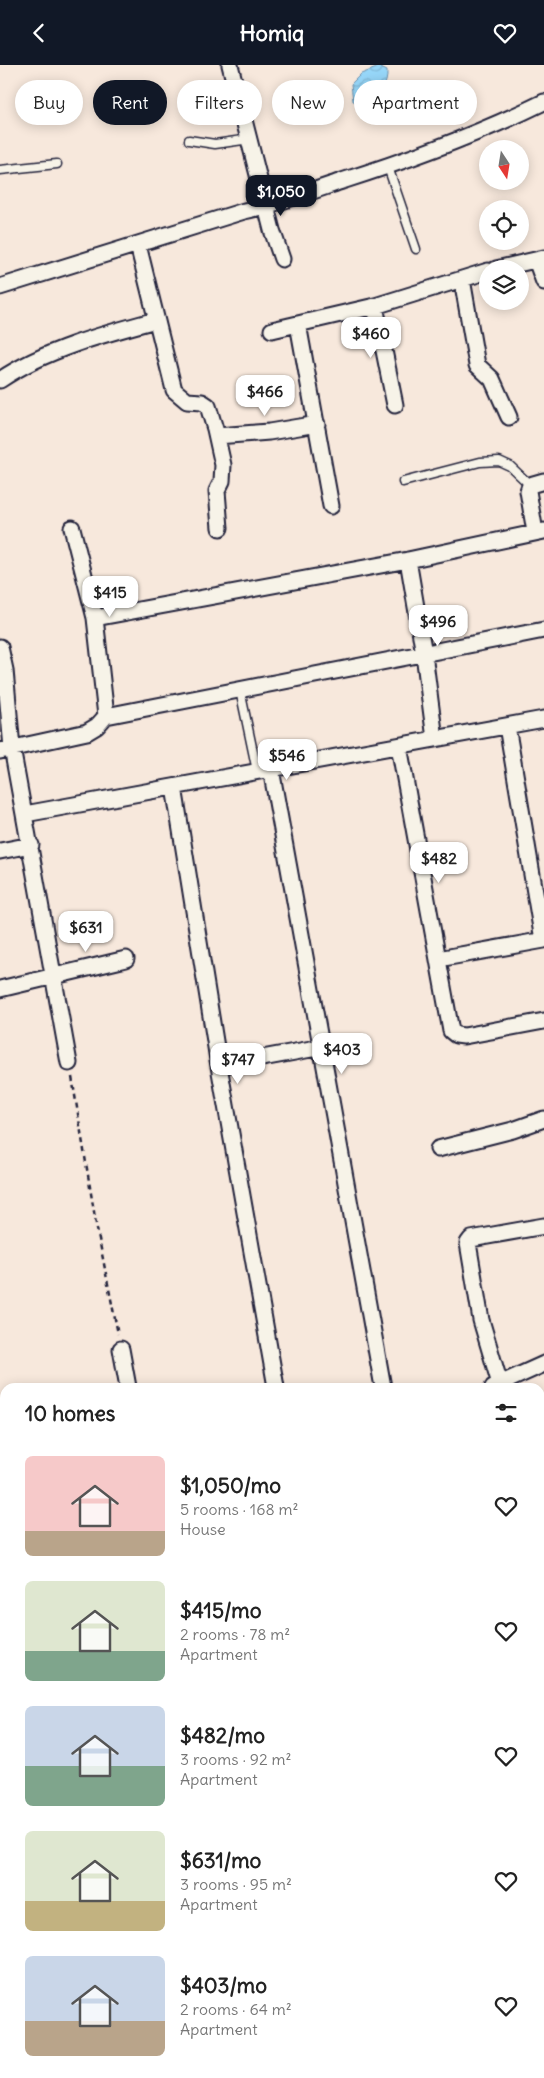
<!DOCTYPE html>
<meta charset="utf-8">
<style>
:root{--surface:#fff;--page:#f2f2f2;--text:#222;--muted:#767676;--accent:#111827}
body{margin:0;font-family:Delius,sans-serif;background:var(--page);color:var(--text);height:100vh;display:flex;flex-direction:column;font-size:19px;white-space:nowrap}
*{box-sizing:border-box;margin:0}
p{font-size:16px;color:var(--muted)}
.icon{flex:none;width:28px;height:28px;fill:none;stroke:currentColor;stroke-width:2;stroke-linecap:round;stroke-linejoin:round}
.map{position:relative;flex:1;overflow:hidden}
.drawer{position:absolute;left:0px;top:1318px;width:545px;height:696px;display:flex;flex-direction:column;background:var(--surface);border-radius:15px 15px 0 0;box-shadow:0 2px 12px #0003}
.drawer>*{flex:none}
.banner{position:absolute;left:15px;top:15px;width:515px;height:45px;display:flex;gap:10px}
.needle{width:32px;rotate:168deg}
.buttons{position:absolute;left:479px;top:75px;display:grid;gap:10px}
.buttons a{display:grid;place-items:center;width:50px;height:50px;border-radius:50%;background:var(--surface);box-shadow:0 2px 12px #0003;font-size:25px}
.price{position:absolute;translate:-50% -42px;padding:0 11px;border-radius:10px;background:#fff;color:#222;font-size:16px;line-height:32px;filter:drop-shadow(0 1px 2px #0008)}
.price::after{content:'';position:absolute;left:50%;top:30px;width:15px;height:11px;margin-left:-8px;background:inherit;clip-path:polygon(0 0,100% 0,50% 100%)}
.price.current{background:var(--accent);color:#fff}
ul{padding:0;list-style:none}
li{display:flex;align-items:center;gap:15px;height:125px;padding:0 25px}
li span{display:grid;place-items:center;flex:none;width:140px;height:100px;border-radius:8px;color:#555}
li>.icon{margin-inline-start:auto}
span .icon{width:60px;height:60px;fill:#fffc;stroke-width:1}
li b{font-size:21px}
h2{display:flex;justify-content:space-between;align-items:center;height:60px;padding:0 25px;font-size:21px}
.tag{padding:0 18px;border-radius:22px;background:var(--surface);box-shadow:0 2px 12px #0003;font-size:18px;line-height:45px}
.tag.current{background:var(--accent);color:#fff}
header{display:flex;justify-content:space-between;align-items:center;height:65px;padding:0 25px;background:var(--accent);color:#fff;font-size:22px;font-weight:700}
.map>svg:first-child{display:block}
</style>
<header><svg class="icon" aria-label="back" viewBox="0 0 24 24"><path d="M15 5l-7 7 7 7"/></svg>Homiq<svg class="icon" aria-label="heart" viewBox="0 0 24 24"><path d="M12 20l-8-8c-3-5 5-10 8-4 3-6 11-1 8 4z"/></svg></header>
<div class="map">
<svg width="544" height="2013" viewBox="0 0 544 2013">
<defs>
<pattern id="water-waves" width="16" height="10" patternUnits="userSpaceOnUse" patternTransform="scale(1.25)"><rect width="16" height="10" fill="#97d7f9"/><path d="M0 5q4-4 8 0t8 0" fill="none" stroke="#82b8d6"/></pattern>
</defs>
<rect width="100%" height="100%" fill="#f7e8dc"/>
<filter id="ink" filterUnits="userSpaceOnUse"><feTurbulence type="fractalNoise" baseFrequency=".02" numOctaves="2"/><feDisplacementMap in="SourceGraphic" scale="10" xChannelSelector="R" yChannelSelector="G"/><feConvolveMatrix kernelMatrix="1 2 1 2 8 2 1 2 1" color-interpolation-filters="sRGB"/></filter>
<g filter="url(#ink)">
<path fill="url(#water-waves)" stroke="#688fad" d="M379,2L387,6C388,20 380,30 368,39L353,36L351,19L361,9Z"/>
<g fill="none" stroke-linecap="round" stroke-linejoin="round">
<g stroke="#22223b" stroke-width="11">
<path id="service" d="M189,75L215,79L250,74
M388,102L416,184
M0,105L57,99
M403,417L480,397L499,396L510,401L530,420
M240,625L257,706
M0,1455L5,1466
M0,1925L5,1923"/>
</g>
<g stroke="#22223b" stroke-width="19">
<path id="minor" d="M230,0L272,165L282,194
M138,180L174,325L187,336L202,337L208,341L215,364L223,400L222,416L217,426L220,463
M536,195L544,217
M496,204L544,193
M462,214L477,300L492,314L509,352
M0,222L244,146C277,139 310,127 342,116C411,94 479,69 544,37
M375,241L395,340
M298,259L331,441
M272,265L375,241L488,206
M0,315C44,285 104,269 156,255
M217,371L269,367L317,359
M535,467L528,426L530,420L544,416
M408,495L424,589L435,674
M95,553L408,495L544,466
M0,582L5,605L12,683L69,998
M106,651L544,565
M507,661L543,875
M399,681L451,966L456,970L464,971L544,956
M0,686L87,667L97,661L106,651L95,553L72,463
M271,704L383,1322
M174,722L219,1001L276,1322
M25,749L544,654
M0,786L31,780
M438,894L544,875
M0,924L126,894
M219,1001L322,982
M438,1084L513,1065L544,1054
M121,1284L128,1322
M500,1319L481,1255L468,1178L471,1174L544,1161
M493,1322L544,1299
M540,1408L544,1407
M540,1444L544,1453
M0,1532L5,1530
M540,1599L544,1598
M540,1669L544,1679
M0,1703L5,1715
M540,1891L544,1900
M540,2003L544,1999
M131,2009L133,2013
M333,2009L335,2013
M528,2013L533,2009"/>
</g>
<path stroke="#22223b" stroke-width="2.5" stroke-dasharray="5 4" stroke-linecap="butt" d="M72,1012L96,1159L118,1269"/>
<use href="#service" stroke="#f7f3e8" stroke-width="8"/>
<use href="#minor" stroke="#f7f3e8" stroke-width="15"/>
</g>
</g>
</svg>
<div class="buttons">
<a><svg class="needle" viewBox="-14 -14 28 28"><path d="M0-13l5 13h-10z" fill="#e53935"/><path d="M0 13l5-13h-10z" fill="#767676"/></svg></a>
<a><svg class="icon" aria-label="locate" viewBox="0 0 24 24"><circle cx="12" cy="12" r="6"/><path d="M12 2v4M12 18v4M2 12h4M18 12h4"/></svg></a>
<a><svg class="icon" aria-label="layers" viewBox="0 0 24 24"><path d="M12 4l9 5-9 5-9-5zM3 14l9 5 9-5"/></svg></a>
</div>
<b class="price current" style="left:281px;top:152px">$1,050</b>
<b class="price" style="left:371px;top:294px">$460</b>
<b class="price" style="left:265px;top:352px">$466</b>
<b class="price" style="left:110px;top:553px">$415</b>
<b class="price" style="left:438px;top:582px">$496</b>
<b class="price" style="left:287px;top:716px">$546</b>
<b class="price" style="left:439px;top:819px">$482</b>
<b class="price" style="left:86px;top:888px">$631</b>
<b class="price" style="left:342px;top:1010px">$403</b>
<b class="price" style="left:238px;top:1020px">$747</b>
<div class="banner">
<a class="tag">Buy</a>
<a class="tag current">Rent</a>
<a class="tag">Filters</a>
<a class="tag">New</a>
<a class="tag">Apartment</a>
</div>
<section class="drawer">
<h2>10 homes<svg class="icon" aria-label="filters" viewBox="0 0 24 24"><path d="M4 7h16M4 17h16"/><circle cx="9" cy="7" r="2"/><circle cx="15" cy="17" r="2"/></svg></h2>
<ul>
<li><span style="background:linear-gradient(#f6c9c9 75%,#b9a48a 0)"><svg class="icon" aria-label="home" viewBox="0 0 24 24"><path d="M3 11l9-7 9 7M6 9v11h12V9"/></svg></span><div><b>$1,050/mo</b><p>5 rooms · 168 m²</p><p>House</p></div><svg class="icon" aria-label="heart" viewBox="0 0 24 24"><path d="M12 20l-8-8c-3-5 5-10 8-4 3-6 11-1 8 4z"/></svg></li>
<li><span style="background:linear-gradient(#dfe7d0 70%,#7fa58c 0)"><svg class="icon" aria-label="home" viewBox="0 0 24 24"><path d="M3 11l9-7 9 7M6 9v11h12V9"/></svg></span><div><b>$415/mo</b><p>2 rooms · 78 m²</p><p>Apartment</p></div><svg class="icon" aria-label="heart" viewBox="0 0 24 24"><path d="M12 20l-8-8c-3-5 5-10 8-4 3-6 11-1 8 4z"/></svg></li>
<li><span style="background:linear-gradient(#c9d6e8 60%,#7fa58c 0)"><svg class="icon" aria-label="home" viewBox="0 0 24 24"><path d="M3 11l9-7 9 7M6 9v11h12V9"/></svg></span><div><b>$482/mo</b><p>3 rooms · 92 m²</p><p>Apartment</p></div><svg class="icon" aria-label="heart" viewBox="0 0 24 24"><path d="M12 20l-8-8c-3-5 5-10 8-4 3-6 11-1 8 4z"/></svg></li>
<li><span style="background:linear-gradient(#dfe7d0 70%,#c2b280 0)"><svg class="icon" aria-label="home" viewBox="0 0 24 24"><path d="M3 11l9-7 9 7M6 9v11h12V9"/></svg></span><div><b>$631/mo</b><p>3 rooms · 95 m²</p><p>Apartment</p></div><svg class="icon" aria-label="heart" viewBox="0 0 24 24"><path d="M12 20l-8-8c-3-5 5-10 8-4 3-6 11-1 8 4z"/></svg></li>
<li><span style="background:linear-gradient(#c9d6e8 65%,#b9a48a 0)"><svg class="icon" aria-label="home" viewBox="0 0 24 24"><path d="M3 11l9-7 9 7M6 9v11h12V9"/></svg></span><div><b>$403/mo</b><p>2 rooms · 64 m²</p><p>Apartment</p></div><svg class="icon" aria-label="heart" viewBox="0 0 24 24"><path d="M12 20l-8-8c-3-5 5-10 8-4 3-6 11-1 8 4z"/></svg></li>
</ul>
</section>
</div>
